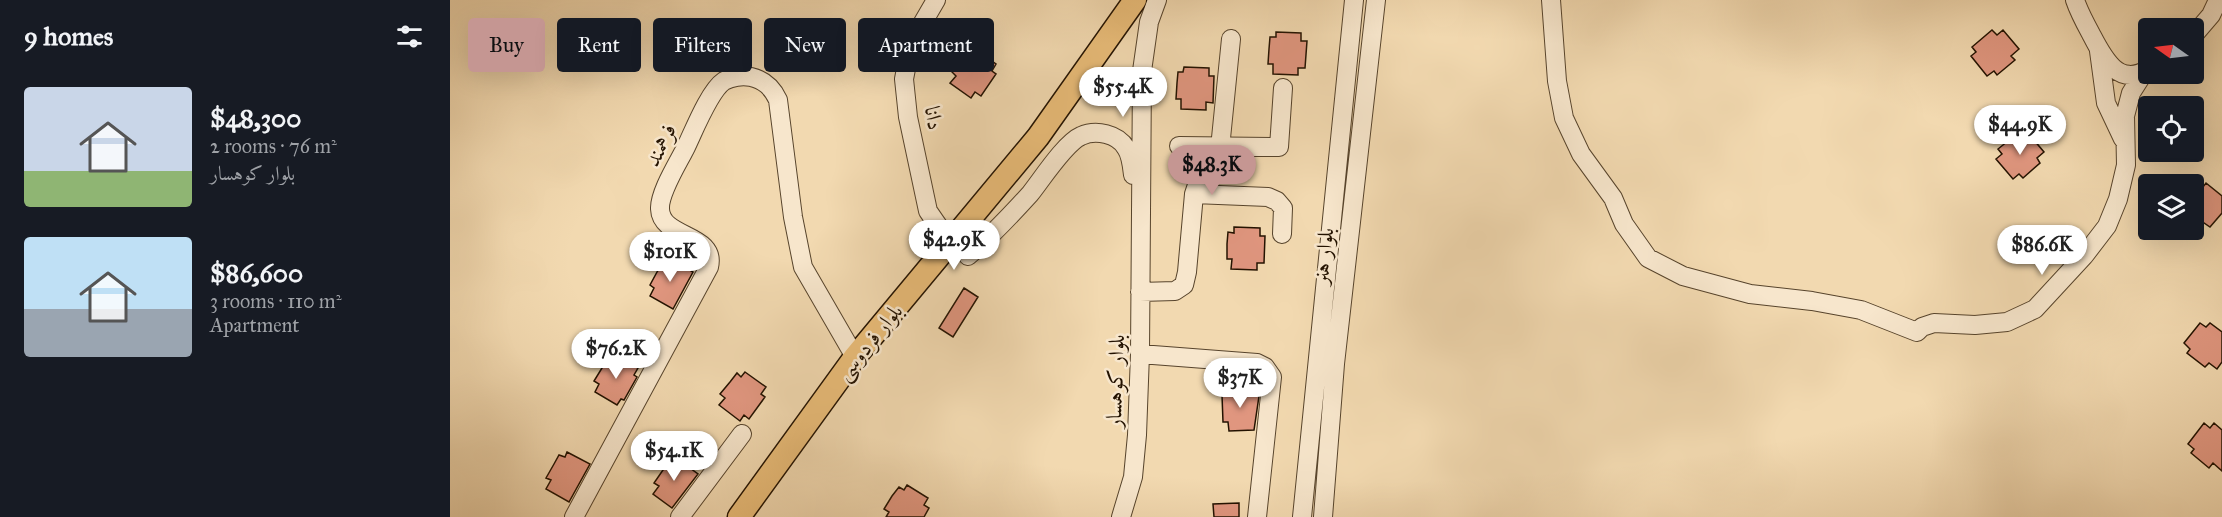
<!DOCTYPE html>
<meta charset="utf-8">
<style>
:root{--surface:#171b24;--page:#242831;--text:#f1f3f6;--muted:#9ea1a6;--accent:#c59692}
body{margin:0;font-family:"IM FELL Great Primer",Amiri,serif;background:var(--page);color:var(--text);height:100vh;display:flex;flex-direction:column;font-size:22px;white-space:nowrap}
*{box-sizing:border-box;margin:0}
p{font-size:20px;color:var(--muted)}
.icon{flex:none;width:33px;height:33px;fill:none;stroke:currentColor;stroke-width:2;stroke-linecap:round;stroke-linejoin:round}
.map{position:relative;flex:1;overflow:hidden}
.drawer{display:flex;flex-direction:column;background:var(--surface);width:450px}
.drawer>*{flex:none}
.hud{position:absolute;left:18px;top:18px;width:570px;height:54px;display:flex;gap:12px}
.needle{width:39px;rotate:284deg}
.tools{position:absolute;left:1688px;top:18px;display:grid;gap:12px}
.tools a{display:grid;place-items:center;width:66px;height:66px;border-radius:6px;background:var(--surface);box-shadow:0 6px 24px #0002;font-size:30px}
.price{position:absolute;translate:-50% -51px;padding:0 14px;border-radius:21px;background:#fff;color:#222;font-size:20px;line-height:39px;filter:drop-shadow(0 2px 3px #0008)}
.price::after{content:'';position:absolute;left:50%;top:36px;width:18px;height:14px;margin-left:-9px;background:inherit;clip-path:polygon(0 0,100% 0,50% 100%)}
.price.active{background:var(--accent);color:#111}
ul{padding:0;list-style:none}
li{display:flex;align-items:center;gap:18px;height:150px;padding:0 24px}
li span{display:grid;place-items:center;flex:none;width:168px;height:120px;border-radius:6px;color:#555}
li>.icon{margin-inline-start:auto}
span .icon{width:72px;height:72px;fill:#fffc;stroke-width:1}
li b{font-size:26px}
h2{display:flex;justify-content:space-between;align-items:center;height:72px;padding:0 24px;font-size:26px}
.chip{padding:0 21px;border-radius:6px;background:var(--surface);box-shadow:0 6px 24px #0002;font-size:21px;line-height:54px}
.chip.active{background:var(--accent);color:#111}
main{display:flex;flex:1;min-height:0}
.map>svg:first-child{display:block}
</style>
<main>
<section class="drawer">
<h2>9 homes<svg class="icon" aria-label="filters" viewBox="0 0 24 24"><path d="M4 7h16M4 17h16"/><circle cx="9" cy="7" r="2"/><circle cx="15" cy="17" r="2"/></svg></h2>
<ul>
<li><span style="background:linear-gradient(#c9d6e8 70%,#8fb573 0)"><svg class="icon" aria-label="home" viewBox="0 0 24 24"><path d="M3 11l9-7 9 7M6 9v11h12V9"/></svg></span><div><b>$48,300</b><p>2 rooms · 76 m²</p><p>بلوار کوهسار</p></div></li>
<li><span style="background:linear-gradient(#bfe0f5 60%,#9aa5b1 0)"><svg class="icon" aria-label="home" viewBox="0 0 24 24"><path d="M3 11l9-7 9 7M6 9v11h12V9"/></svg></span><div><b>$86,600</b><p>3 rooms · 110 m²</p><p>Apartment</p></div></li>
</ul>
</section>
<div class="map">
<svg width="1772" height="517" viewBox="0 0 1772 517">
<rect width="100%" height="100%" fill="#f2d9b0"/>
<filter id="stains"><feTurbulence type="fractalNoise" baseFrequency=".00333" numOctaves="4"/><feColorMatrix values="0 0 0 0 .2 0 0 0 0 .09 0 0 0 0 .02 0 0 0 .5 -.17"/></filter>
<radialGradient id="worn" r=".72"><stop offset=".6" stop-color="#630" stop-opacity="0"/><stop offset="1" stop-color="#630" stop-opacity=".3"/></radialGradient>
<path fill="#e0967f" stroke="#231200" stroke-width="1.5" d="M1542,30L1547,35L1553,30L1569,49L1561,56L1565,60L1547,75L1544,71L1537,76L1521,56L1526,52L1522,47Z
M826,32L851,33V41H857L855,68H848V75L823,74V64H818L819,49L820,37H826Z
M525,49L546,64L542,71L546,74L531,96L525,92L521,98L500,83L506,76L502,72L510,60L517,51L522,54Z
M734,67L759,68V76H764L763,103L756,102V110L731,109V99H726L727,83L728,72H733Z
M1568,133L1572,138L1578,133L1594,152L1587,158L1590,163L1573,178L1569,174L1563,179L1546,159L1552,154L1548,149Z
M1743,179L1753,187L1756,183L1772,196V213L1760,227L1754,223L1750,227L1743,221Z
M784,227L810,228V236H815L814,263H807V270L781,269L782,259H777V244L778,232L784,233Z
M221,259L243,272L223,309L200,296L204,288L200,285L207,272L213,262L218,265Z
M514,288L528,297L503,337L489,328Z
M1750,323L1756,327L1760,323L1772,332V362L1767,369L1759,363L1755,367L1737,353L1740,349L1734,343Z
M166,356L188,368L184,375L187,377L174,400L171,399L167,405L145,392L149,384L144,381L152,368L158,358L163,361Z
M295,372L316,387L311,394L315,397L299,419L294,415L290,421L269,405L275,398L270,394L280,382L287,373L291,377Z
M804,388V396H809L804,430L779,431L778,422H773L772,395H778V389Z
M1754,423L1760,428L1764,423L1772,430V471L1763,463L1759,468L1741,453L1744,449L1738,444Z
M117,452L140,464L119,502L96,489L101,480L96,478L104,464L109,455L115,457Z
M229,460L248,474L222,508L203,494L209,486L204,483L213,470L220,461L225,465Z
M457,485L478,498L474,505L479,508L474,517H436L439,512L434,509L442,496L449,487L454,490Z
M789,503V517H764L763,504Z"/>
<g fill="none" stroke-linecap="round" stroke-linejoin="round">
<g stroke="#57442c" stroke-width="20">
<path id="minor" d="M486,0L461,43L454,79L458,117L478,211L500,243
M1101,0L1107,81L1114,118L1131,154L1163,198L1174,224L1198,258L1233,276L1300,294L1362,301L1411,310L1467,332L1472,327L1484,323L1525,325L1557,322L1585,309L1634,256L1657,226L1668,199L1676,165L1675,116L1681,93L1695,71
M1625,0C1629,12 1635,23 1641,34C1653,57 1668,88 1698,69
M1743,36L1761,15L1768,0
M1649,51L1656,103L1673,139
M729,146L829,147L833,88
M744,194L818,197L827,201L833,208L832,234
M518,256C540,237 560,216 580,194C592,179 615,143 631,136C646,129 668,134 676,148C681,155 682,166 683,175
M690,292L725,291L734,285L737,272L744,194L752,170L770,148L781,39
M690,354L807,363L815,367L822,377L807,517
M124,517L259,267C267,233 211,239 210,209C209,193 228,163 235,149C243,133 259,91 274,81C281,77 292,75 301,77C314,80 322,87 328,100L343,217L353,267L405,357
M230,517L292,434
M671,517L683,477L687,435L690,354L692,71L699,22L707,0
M852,517L904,0
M873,517L885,364L926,0"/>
</g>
<g stroke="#231200" stroke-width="25">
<path id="major" d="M289,517L405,357L588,137L685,0"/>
</g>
<use href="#minor" stroke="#f7e6cc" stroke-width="18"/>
<use href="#major" stroke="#e9bc78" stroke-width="22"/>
</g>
<g text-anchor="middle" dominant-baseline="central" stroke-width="5" stroke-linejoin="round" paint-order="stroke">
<g font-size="22" fill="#231200" stroke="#f7e6cc">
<text transform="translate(484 118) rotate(80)">دانا</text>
<text transform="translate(210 145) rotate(-64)">فرهمند</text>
<text transform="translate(873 256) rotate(-84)">بلوار هنر</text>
<text transform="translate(419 342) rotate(-51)">بلوار فردوسی</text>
<text transform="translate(665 381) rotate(-88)">بلوار کوهسار</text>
</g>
</g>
<rect width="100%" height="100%" filter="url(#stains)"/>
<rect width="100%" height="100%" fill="url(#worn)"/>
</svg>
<div class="tools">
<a><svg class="needle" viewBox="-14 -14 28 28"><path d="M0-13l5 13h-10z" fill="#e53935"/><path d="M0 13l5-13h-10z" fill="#9ea1a6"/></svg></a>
<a><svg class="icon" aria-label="locate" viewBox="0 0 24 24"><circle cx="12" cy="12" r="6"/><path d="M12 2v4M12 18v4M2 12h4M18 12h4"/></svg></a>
<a><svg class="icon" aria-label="layers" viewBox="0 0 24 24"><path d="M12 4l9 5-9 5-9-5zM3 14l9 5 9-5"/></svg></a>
</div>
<b class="price" style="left:673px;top:118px">$55.4K</b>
<b class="price" style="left:1570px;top:156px">$44.9K</b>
<b class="price active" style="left:762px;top:196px">$48.3K</b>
<b class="price" style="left:504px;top:271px">$42.9K</b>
<b class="price" style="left:1592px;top:276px">$86.6K</b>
<b class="price" style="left:220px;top:283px">$101K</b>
<b class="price" style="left:166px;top:380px">$76.2K</b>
<b class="price" style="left:790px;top:409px">$37K</b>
<b class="price" style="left:224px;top:482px">$54.1K</b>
<div class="hud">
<a class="chip active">Buy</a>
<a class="chip">Rent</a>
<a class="chip">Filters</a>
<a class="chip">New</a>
<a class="chip">Apartment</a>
</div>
</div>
</main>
